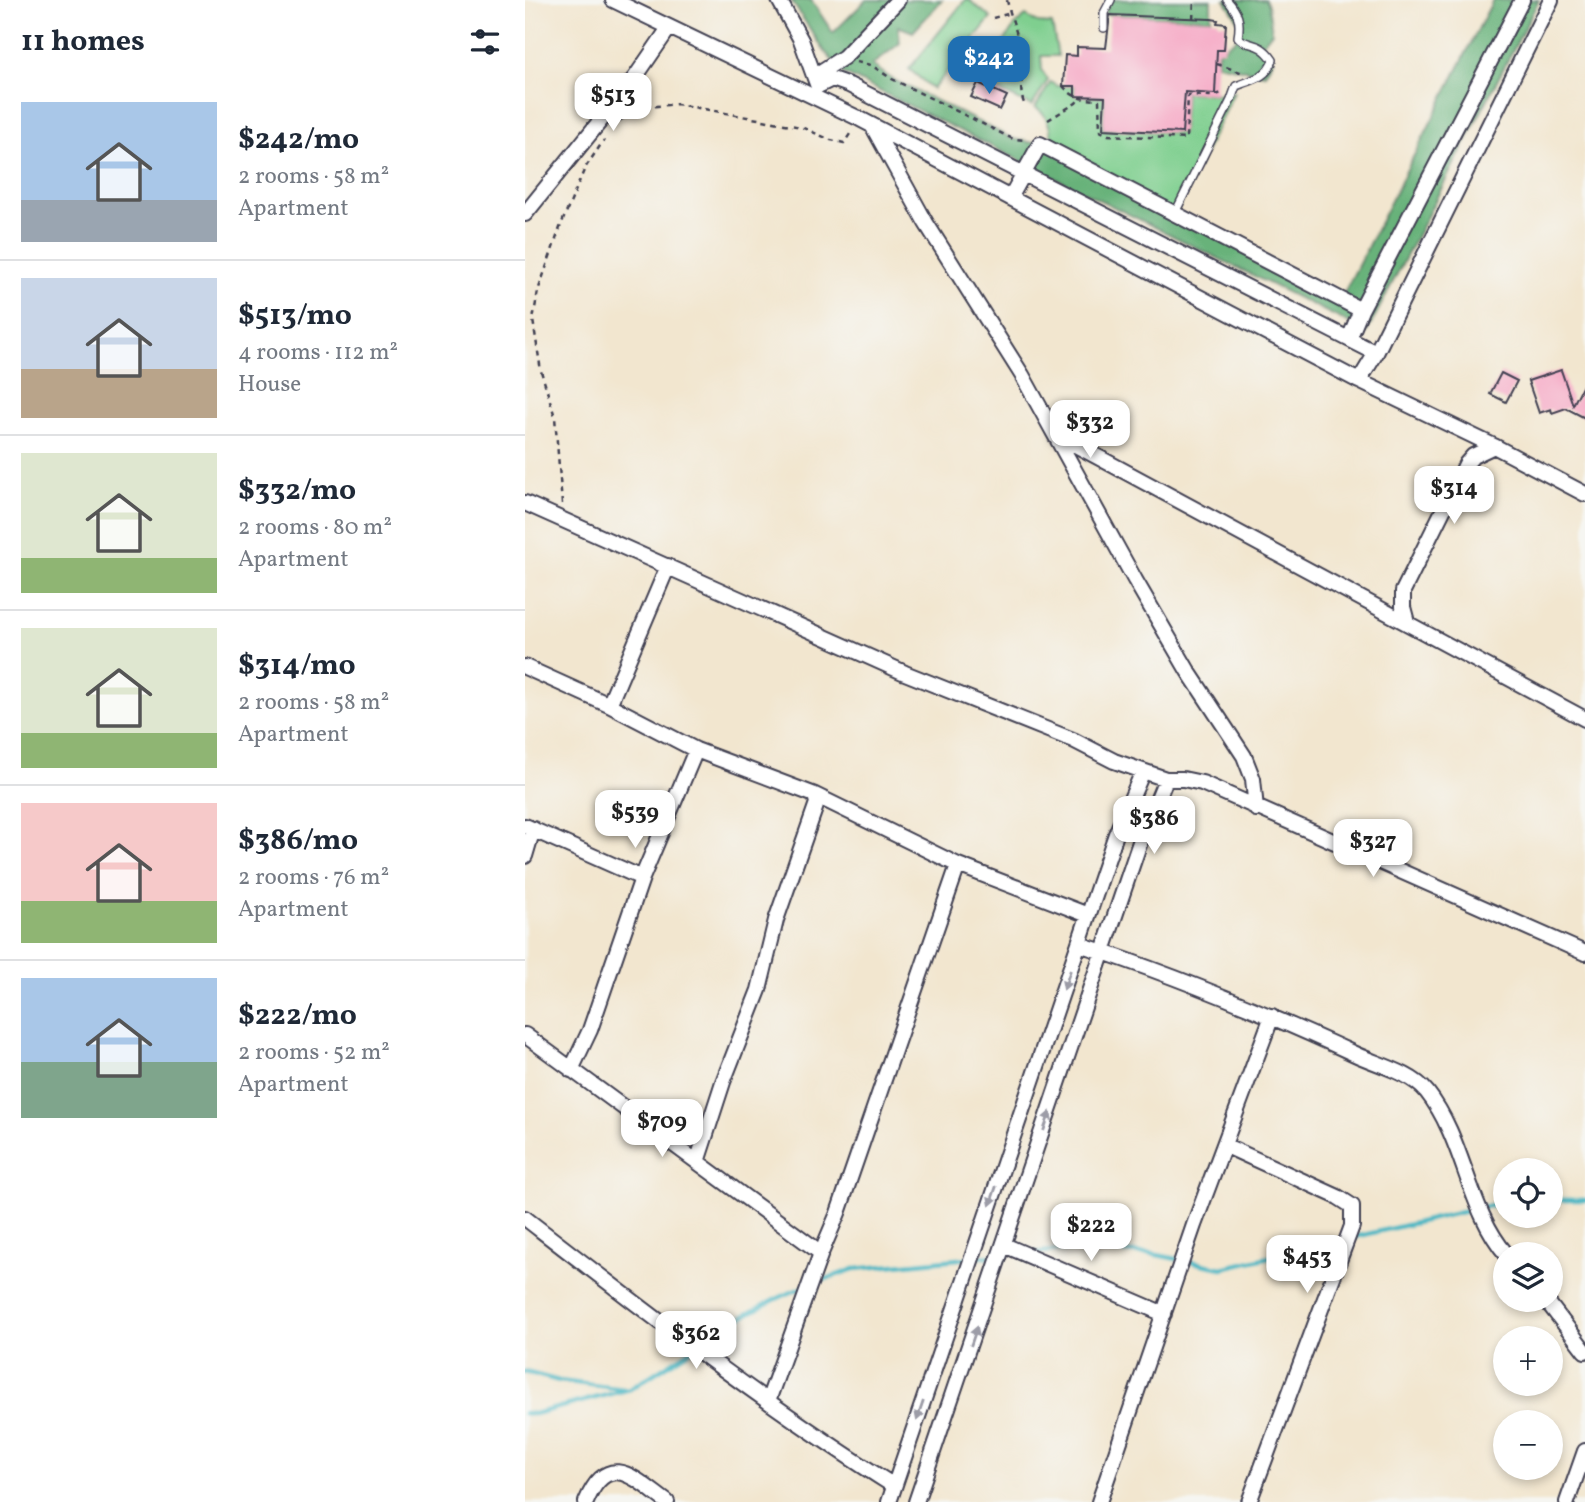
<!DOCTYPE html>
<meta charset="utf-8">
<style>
:root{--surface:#fff;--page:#f2f2f3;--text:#1f2937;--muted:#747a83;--line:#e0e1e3;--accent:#1f6fb2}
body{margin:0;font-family:Vollkorn,serif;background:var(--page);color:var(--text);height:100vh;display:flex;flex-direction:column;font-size:26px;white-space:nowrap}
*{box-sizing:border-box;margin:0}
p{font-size:23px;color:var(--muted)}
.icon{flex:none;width:38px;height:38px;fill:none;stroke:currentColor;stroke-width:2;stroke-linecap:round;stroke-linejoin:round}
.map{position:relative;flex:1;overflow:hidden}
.drawer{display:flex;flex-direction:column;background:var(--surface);width:525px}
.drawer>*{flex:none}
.tools{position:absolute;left:968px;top:1158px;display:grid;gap:14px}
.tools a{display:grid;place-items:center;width:70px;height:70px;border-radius:50%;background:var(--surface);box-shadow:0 4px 10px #0003;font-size:35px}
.price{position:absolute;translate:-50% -60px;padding:0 16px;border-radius:14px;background:#fff;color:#222;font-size:23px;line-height:46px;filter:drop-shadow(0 2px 4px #0008)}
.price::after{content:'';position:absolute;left:50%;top:42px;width:21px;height:16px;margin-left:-10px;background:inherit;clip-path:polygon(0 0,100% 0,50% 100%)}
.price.selected{background:var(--accent);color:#fff}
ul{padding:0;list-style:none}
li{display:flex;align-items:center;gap:21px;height:175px;padding:0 21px}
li+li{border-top:2px solid var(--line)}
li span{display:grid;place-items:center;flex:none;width:196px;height:140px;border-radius:0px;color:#555}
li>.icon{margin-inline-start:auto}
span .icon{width:84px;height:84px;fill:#fffc;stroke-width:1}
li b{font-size:30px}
h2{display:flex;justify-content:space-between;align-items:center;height:84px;padding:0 21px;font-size:30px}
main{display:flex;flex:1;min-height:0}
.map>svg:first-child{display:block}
</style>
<main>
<section class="drawer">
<h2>11 homes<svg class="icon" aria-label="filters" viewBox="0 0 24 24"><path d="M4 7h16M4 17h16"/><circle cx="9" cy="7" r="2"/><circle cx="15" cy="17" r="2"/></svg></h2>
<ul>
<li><span style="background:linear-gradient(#a9c7e8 70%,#9aa5b1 0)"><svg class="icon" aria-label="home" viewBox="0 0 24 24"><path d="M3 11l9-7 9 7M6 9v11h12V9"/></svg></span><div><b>$242/mo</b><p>2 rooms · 58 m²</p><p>Apartment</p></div></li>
<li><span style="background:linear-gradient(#c9d6e8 65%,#b9a48a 0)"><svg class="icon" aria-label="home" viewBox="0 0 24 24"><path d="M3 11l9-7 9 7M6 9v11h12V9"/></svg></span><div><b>$513/mo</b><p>4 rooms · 112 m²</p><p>House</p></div></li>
<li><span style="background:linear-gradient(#dfe7d0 75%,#8fb573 0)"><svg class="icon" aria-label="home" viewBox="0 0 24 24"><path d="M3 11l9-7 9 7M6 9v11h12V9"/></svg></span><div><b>$332/mo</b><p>2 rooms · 80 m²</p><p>Apartment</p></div></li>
<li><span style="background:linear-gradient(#dfe7d0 75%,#8fb573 0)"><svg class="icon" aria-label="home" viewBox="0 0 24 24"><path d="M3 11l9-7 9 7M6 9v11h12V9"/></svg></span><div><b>$314/mo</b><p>2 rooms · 58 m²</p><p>Apartment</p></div></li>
<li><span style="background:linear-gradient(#f6c9c9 70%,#8fb573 0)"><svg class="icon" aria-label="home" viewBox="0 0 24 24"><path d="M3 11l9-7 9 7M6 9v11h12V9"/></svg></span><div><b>$386/mo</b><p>2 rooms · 76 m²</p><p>Apartment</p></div></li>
<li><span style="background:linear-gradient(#a9c7e8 60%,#7fa58c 0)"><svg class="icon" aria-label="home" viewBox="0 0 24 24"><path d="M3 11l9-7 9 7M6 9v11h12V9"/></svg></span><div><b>$222/mo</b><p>2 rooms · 52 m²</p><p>Apartment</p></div></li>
</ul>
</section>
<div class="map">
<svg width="1060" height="1502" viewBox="0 0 1060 1502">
<rect width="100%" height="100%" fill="#f6f6f2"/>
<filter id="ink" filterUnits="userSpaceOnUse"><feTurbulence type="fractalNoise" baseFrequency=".0143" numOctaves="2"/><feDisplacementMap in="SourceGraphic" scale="14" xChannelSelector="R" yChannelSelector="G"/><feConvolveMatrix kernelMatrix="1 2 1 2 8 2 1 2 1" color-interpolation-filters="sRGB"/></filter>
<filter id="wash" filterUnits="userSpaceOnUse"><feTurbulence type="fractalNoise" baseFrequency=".00686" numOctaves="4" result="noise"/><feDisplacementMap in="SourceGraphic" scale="28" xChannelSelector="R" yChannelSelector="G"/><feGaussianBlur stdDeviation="1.57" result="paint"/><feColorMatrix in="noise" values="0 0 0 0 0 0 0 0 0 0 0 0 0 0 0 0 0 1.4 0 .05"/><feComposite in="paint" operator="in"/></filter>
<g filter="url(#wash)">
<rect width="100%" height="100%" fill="#f2e6cf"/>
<path fill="#7fcf8f" stroke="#507865" stroke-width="2" d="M440,0H444L466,18L408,89L384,69Z
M501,16L513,23L527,24L533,56H516L517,71L523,80L507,106L452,81L491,24Z
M526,82L532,86H550V96L580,97L578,129L657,133L660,92L694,94L709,92L650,214L529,152C526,136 526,115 510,108Z"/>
<path fill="#67b27a" stroke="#446a5a" stroke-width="2" d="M266,0H286L308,33L341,0H417L388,32L373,26L375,43L347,65L367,79L488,139L515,144L816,299L968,0H1014L842,332L318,73L300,52Z
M586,0H686V19L583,15L580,13Z
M700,0H740L743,5L747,32L736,46L748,60L740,74L692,64L693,52L713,37L715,23Z"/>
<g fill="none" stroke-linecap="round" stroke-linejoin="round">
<path stroke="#49b7c4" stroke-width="4.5" d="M1026,1200H1060
M507,1253L549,1249L627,1254L697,1268L980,1202
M451,1257L471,1256
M290,1283L329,1269L443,1258
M173,1345C207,1322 243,1300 282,1286
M0,1372L34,1381L99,1389
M0,1413L9,1414L105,1389L166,1350"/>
</g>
<g id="blocks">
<path fill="#f6a8c5" d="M585,15L686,19L693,20L692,23L701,24L699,50H692L690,94L660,92L657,133L578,129L580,97L550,96V86H538L540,55L552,56V47L581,48Z
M453,83L482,96L475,110L446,97Z
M1036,370L1048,405L1060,381V418L1041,408L1027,413L1026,409L1014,413L1003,381Z
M976,373L992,381L981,402L965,394Z"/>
</g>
</g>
<g filter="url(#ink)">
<use href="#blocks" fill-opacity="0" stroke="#413f51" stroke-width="2"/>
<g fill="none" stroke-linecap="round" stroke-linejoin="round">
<g stroke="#413f51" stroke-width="10">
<path id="service" d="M579,28V13L586,0
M650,213L706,100L711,86C727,80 743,77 748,60C734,39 722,48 713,37C716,21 713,12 702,0"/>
</g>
<g stroke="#413f51" stroke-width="18">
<path id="minor" d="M88,0L335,119L834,381L969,446L1060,494
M254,0L276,40L292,84
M289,76L319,57L373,0
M293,86L307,79L324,85L851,353
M348,127L401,223L497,375L610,580L663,671L719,756L728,779L731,809
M485,198L515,144L836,310L997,0
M0,214L109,79L144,28
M824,339L836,310
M834,381L851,353L1026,0
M532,435L1060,719
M0,503L380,673L548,740L589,761L641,779H658L677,783L1060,953
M143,566L84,705L171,750L290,795L433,865
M882,622L878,607V591L941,464L948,456L969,446
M0,667L84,705
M0,826L117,878L171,750
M0,856L8,829
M554,944C649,975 741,1013 832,1055C854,1065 887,1073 902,1092C940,1140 942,1209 982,1255
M0,1035L296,1253
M46,1070L65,1030L117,878
M699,1145L813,1197L827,1206V1226L724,1502
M172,1162L198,1082L234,990L251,920L292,803L290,795
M0,1218C120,1311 240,1405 369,1486
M479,1245L639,1314
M1021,1300L1060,1351
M243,1401L296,1253L313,1213L433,865L563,915
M61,1502C83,1449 109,1478 142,1502
M364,1502L591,834L618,771
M391,1502L615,842L641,779
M574,1502L669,1225L747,1016
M1042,1502L1060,1451"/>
</g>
<path stroke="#413f51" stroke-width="2.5" stroke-dasharray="5 5" stroke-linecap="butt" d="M482,0C486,20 495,38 497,59C499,74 493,89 499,103
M468,18L486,13
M668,19L669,0
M331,62L346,65L367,79L488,139L502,140
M692,64L718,73
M538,86C549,99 558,99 574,100L575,131L583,135L661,139L663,95L688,96L697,93
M523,120L551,103L554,99
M94,121L113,108L152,104L276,127L306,140L319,143L327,131
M37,504L30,417L16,371L8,320L13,291L36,225L60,168L79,140"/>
<use href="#service" stroke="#fff" stroke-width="7"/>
<use href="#minor" stroke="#fff" stroke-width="14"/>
</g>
<defs><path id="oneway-solid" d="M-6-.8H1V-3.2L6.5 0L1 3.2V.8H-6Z" transform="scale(1.75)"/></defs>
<g fill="#9c9ca7">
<use href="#oneway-solid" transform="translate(542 980) rotate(109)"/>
<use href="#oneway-solid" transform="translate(522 1121) rotate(-71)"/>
<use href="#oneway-solid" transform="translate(468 1196) rotate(109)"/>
<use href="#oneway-solid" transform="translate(449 1336) rotate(-71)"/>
<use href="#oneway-solid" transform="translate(395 1411) rotate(109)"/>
</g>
</g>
</svg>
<div class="tools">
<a><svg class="icon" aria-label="locate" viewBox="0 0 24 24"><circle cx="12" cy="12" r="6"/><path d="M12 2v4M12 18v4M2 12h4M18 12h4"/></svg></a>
<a><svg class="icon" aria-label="layers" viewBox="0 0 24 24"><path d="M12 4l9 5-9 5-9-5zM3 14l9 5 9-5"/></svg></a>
<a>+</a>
<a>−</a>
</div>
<b class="price selected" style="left:464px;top:96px">$242</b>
<b class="price" style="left:88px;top:133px">$513</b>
<b class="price" style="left:565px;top:460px">$332</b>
<b class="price" style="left:929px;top:526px">$314</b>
<b class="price" style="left:110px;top:850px">$539</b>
<b class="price" style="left:629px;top:856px">$386</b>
<b class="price" style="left:848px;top:879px">$327</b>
<b class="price" style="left:137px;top:1159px">$709</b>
<b class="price" style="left:566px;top:1263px">$222</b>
<b class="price" style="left:782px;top:1295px">$453</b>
<b class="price" style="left:171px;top:1371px">$362</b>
</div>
</main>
